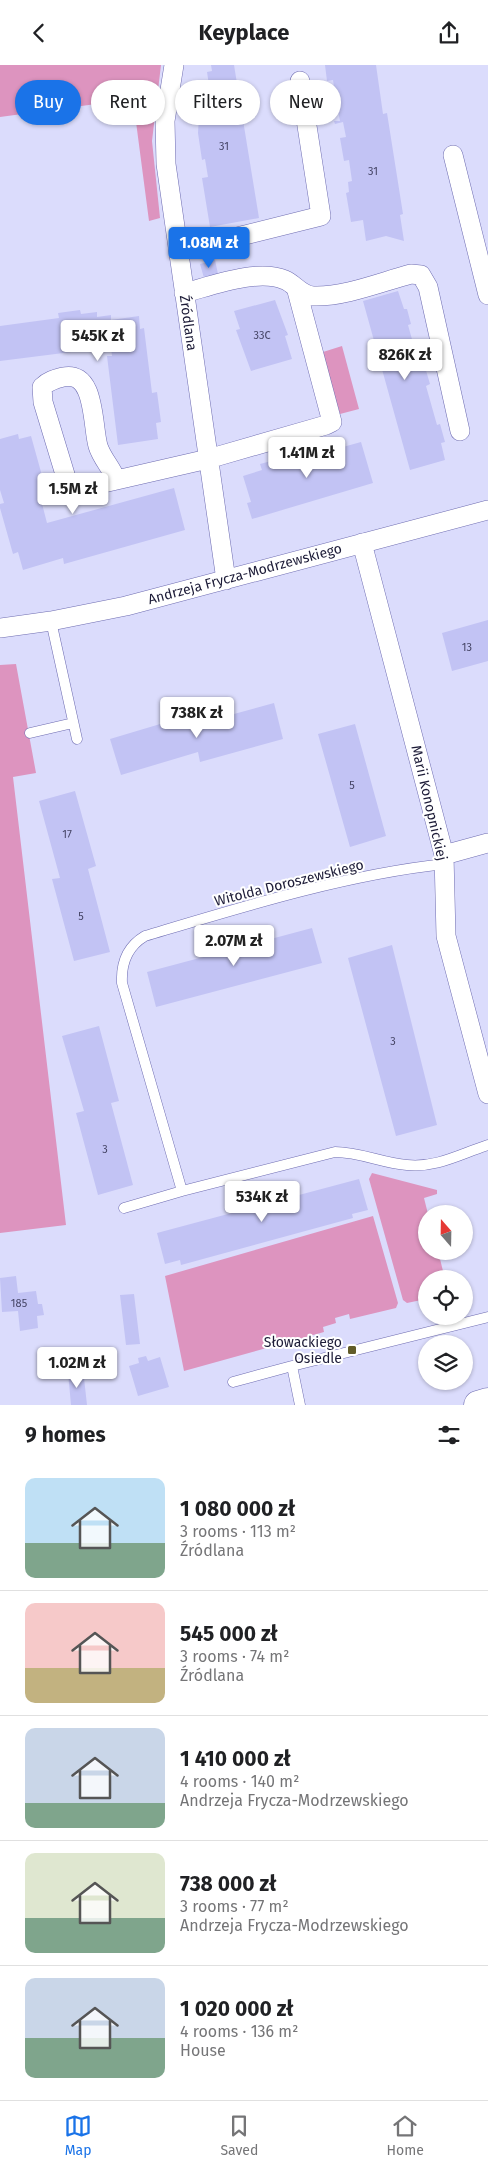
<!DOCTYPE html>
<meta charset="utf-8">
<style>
:root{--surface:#fff;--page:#f2f2f2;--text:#202124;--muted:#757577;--line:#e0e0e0;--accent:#1a73e8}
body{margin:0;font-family:"Fira Sans",sans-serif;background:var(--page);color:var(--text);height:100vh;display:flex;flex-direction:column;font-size:19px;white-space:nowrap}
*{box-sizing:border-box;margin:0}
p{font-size:16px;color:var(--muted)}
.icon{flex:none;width:28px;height:28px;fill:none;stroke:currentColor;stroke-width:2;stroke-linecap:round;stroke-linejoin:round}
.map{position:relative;height:1340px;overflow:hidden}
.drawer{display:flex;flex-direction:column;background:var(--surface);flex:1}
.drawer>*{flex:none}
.guide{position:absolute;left:15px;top:15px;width:459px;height:45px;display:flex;gap:10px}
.needle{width:32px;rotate:340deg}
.controls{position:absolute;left:418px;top:1140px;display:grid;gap:10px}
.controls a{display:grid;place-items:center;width:55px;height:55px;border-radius:50%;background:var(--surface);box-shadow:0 1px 4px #0004;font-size:25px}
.price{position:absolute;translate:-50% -42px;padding:0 11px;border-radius:5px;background:#fff;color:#222;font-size:16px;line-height:32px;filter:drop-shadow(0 1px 2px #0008)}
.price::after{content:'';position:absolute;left:50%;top:30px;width:15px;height:11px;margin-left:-8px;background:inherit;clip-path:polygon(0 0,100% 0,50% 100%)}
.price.current{background:var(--accent);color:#fff}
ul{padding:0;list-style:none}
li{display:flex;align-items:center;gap:15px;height:125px;padding:0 25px}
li+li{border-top:1px solid var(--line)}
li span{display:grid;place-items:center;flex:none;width:140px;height:100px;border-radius:10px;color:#555}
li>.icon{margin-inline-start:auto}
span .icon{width:60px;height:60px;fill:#fffc;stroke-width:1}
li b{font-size:21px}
h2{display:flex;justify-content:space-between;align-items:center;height:60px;padding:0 25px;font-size:21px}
.chip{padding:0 18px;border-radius:22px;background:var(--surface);box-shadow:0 1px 4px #0004;font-size:18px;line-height:45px}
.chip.current{background:var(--accent);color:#fff}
header{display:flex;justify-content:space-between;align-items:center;height:65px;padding:0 25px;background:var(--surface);font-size:22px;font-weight:700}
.tabs{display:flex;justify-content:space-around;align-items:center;height:70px;border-top:1px solid var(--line);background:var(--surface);font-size:14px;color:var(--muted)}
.tabs a{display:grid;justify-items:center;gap:2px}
.tabs .current{color:var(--accent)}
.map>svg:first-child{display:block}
</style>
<header><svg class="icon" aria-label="back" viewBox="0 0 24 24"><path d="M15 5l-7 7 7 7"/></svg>Keyplace<svg class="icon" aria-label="share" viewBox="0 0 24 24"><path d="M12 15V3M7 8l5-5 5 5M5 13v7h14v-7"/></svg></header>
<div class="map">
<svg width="488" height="1340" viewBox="0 0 488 1340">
<rect width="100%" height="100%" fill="#dbdcfc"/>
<path fill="#dd94bf" d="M0,0H161L152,76L160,153L149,156L133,34L0,52Z
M342,281L359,344L340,349L338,342L335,343L329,319L331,318L323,287Z
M16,599L36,708L13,712L66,1160L0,1168V600Z
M372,1108L437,1125V1129L424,1133L428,1149L426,1186H438L445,1214H426V1234L407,1238L403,1235L369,1114Z
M373,1151L398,1238L396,1243L350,1254L349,1249L335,1253L336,1258L323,1262L324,1267L184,1306L165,1211Z"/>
<path fill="#c2c3f4" d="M211,0H234L259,153L210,162L202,113L208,112L205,94L202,95L198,68L200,35L211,33L207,7L212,6Z
M325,0H376L383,49L387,48L403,149L400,150L404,176L386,171L366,176L363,155L351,157L346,128L349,127L348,117L352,116L349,95L344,96L340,73L346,72L343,57L335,59L334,56H340L337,41L332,43L330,30L335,28L333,15L327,16Z
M215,195L218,209L204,213L200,199Z
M398,226L404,244H407L411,259L408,260L420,303L425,302L430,319L426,321L437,360L440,359L445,377L441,378L445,395L410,405L363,236Z
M275,235L288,270L285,271L292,294L251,306L236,265L240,264L234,246Z
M80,245L81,249L97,247V252L111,250V255L139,251L140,264L144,263L152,328L157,327L161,357L156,358L158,374L118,380L107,291H112L111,282L0,296V261L59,253L58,248Z
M18,369L19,374L31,371L46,425L39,427L47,458L174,423L185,465L64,499L63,493L23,505L18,487L13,489L0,443V439L4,438L0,425V374Z
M342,376L343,382L361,377L373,418L252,454L247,438L251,437L243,411L262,405L260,399L279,394L281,400L320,388L318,383Z
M488,555V596L452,606L442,568Z
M274,638L283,674L200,697L198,687L121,710L110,674L187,651L190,661Z
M355,659L386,771L350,782L318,669Z
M75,726L96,801L88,804L110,887L74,896L52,814L60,813L39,736Z
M312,863L322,898L156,942L147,907Z
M392,880L437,1060L396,1071L348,893Z
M99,961L119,1036L111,1038L133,1120L98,1130L76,1048L84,1046L62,971Z
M359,1114L368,1145L352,1149L353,1153L181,1200L180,1195L165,1199L157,1168Z
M16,1211L18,1228L36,1226L38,1239H42L44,1250L37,1251L38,1263L20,1266L18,1246L2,1247L0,1213Z
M134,1229L140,1279L126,1280L120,1230Z
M146,1291L148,1296L160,1292L169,1322L138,1331L129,1301L139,1298L138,1293Z
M80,1306L81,1314L84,1313L87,1340H71L68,1307Z"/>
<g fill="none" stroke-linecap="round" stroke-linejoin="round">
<g stroke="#6e6cb1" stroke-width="11">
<path id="lane" d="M51,556L77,674
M30,668L73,658
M444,799C344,810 242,842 145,871C128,881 121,898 122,918L182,1126L335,1087C360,1087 382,1098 407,1100C437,1103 460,1089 488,1080
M124,1143L182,1126
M233,1317L292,1301
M300,1340L292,1301L488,1252"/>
</g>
<g stroke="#6e6cb1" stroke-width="20">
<path id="street" d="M174,0L165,56L166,99L226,515
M453,90L488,230
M178,183L209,179L321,151L300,16
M184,228C211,221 258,203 285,215C295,219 301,231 314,231C344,232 381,217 411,209L421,210L428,222L460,366
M116,415C112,403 102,394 98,381C92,360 96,305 63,312C55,314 48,316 42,322L43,337L67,416L73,425L208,394L326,360L332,357L297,226
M362,478L444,790L446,871L488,1029
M0,563L51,556L126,541L488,445
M444,790L488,778"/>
</g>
<g stroke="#6e6cb1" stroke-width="29">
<path id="secondary" d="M478,1340L488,1337"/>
</g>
<use href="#lane" stroke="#fff" stroke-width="10"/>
<use href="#street" stroke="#fff" stroke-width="19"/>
<use href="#secondary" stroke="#fff" stroke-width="28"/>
</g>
<rect fill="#615c29" stroke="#fff" stroke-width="2" x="347" y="1280" width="10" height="10" rx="2.5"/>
<g text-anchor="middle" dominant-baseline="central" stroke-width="4" stroke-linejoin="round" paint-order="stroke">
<g font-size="11" fill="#464566">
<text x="224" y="81">31</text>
<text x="373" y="106">31</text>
<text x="262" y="270">33C</text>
<text x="467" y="582">13</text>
<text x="352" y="720">5</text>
<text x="67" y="769">17</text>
<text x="81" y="851">5</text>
<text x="393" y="976">3</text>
<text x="105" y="1084">3</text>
<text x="19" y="1238">185</text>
</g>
<g font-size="14" fill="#1c1b37" stroke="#fff">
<text transform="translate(188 258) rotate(82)">Źródlana</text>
<text transform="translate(245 509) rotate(-15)">Andrzeja Frycza-Modrzewskiego</text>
<text transform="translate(429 738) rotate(77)">Marii Konopnickiej</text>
<text transform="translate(289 818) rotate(-14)">Witolda Doroszewskiego</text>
</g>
<g font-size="14" fill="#1c1b37" stroke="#fff" text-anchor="end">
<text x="342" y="1277">Słowackiego<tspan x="342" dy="16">Osiedle</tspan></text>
</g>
</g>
</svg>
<div class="controls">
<a><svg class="needle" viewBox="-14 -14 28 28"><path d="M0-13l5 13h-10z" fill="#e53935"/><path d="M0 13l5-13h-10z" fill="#757577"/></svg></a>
<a><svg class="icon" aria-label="locate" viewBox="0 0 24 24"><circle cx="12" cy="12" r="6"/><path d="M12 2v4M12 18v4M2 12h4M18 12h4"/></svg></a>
<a><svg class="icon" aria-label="layers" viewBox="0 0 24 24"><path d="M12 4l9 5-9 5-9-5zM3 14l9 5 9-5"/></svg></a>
</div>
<b class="price current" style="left:209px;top:204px">1.08M zł</b>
<b class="price" style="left:98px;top:297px">545K zł</b>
<b class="price" style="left:405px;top:316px">826K zł</b>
<b class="price" style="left:307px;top:414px">1.41M zł</b>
<b class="price" style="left:73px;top:450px">1.5M zł</b>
<b class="price" style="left:197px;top:674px">738K zł</b>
<b class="price" style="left:234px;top:902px">2.07M zł</b>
<b class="price" style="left:262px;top:1158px">534K zł</b>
<b class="price" style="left:77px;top:1324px">1.02M zł</b>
<div class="guide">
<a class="chip current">Buy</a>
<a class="chip">Rent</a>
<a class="chip">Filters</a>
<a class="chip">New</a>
</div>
</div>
<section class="drawer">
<h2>9 homes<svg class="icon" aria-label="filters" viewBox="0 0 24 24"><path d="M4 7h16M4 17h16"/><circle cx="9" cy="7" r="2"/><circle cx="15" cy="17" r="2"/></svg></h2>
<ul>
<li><span style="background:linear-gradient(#bfe0f5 65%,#7fa58c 0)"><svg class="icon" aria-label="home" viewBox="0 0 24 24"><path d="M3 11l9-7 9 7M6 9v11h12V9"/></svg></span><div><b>1 080 000 zł</b><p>3 rooms · 113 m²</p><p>Źródlana</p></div></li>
<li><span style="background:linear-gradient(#f6c9c9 65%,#c2b280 0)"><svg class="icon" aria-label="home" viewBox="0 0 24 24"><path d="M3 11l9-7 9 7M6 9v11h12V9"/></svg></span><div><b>545 000 zł</b><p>3 rooms · 74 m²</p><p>Źródlana</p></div></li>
<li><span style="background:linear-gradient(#c9d6e8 75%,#7fa58c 0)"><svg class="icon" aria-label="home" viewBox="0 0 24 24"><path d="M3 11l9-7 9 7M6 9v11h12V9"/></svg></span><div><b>1 410 000 zł</b><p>4 rooms · 140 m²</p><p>Andrzeja Frycza-Modrzewskiego</p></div></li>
<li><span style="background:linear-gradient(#dfe7d0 65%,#7fa58c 0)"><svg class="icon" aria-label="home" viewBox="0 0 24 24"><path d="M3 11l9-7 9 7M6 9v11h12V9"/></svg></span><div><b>738 000 zł</b><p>3 rooms · 77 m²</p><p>Andrzeja Frycza-Modrzewskiego</p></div></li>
<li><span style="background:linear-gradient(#c9d6e8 60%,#7fa58c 0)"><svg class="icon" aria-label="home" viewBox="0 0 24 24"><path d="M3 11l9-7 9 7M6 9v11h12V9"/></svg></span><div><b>1 020 000 zł</b><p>4 rooms · 136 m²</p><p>House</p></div></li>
</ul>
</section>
<nav class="tabs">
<a class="current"><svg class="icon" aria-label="map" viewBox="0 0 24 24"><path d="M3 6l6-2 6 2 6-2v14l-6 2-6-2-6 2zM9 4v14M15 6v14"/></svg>Map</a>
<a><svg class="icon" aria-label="saved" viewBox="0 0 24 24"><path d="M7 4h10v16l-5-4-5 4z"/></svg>Saved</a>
<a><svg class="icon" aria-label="home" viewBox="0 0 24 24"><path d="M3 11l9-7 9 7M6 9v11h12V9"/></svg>Home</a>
</nav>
